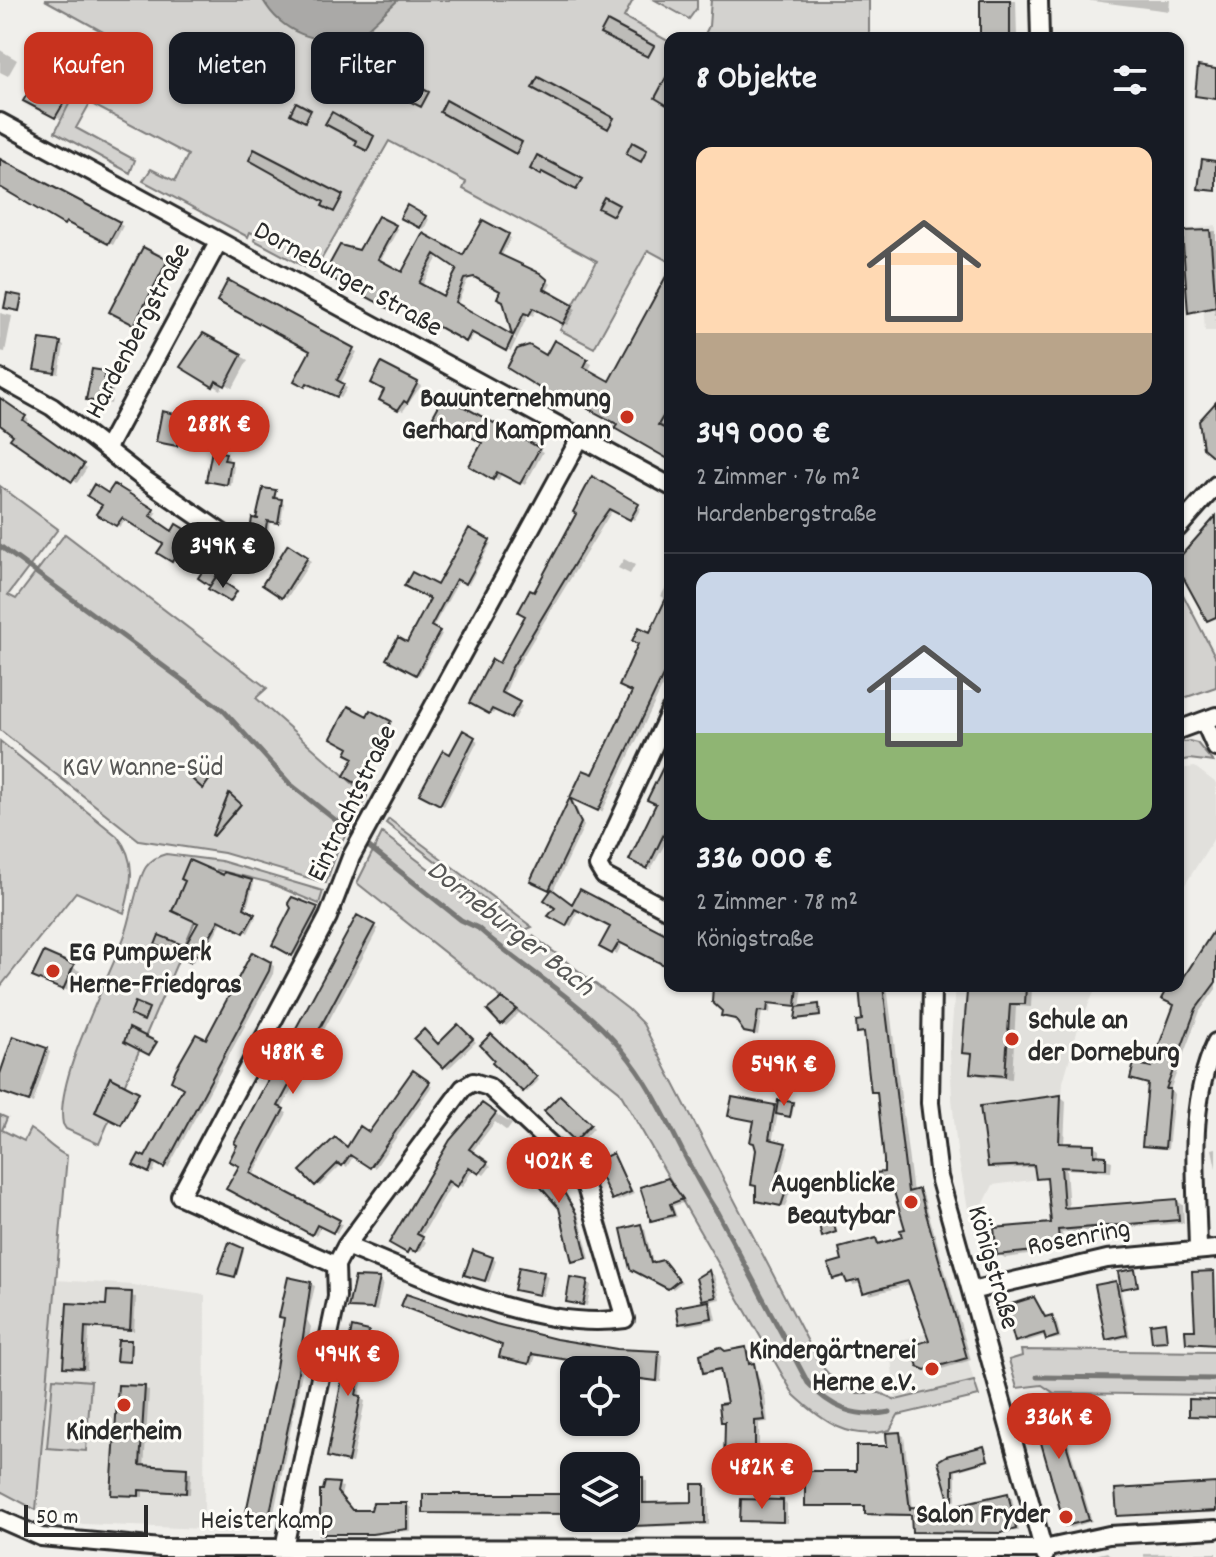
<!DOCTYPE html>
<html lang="de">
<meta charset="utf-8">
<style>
:root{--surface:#171b24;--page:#20242c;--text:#f1f3f6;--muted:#9ea1a6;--line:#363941;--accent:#c8321e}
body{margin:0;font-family:Dekko,sans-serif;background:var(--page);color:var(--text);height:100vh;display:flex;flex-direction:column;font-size:30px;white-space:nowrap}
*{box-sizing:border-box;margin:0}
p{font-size:26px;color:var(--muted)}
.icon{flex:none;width:44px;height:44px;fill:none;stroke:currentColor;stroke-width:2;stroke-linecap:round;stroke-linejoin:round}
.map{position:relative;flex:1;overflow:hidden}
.drawer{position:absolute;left:664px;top:32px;width:520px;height:960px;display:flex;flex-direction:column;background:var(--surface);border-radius:16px;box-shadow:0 2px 6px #0004}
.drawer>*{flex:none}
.guide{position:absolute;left:24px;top:32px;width:520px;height:72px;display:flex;gap:16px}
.fabs{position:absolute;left:560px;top:1356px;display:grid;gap:16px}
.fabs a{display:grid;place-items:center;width:80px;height:80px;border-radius:16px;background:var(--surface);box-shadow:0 2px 6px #0004;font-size:40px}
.scale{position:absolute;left:24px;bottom:20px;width:124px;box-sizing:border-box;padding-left:8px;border:4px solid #2b2b2b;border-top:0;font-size:22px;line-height:28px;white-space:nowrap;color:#2b2b2b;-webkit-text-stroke:6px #fdfcf7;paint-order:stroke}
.price{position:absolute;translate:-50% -68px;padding:0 18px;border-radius:28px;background:var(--accent);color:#fff;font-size:26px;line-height:52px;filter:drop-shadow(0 2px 4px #0008)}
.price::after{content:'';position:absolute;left:50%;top:48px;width:24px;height:18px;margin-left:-12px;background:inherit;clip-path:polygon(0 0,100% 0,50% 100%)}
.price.on{background:#222;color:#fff}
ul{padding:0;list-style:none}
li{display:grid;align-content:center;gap:16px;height:424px;padding:0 32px}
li+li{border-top:2px solid var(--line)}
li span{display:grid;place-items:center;height:248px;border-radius:16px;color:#555}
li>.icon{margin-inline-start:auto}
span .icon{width:144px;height:144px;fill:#fffc;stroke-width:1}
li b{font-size:34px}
h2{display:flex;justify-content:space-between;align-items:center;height:96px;padding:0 32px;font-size:34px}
.tag{padding:0 28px;border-radius:16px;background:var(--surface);box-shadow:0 2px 6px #0004;font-size:28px;line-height:72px}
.tag.on{background:var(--accent);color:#fff}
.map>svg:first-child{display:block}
</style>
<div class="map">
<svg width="1216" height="1557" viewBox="0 0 1216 1557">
<rect width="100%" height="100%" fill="#f0efeb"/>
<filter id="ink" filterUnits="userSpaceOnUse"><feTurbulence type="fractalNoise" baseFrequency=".0125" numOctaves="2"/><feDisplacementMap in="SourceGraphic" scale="16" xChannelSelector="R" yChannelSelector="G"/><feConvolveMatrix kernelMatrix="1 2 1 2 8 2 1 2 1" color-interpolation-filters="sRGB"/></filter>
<g filter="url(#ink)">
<path fill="#e1e0dc" d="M1216,225V331H1205L1202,288L1178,293V231Z
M1195,767L1216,783V835L1178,896V769Z
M955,986H1097L1079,1025L1063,1082L1059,1139L1063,1200L1049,1201L1047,1178L993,1185L982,1207L977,1204L969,1214L957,1151L952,1098L950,1053Z
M56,1280L133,1285L205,1295L204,1529L83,1524L36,1510Z
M958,1325L974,1381L896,1400L889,1343Z"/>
<path fill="#d3d2cf" stroke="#7f7e7d" stroke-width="2" d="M45,0H633L624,17L670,42V262L648,250L594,348L560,330L597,261L463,189L466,182L389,141L314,272L254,240L256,235L250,232L248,237L143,181L151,169L175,181L188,155L90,103L76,128L135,160L130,173L55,132L105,33Z
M655,0H697V8L689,19Z
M711,0H869V38H703L709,26Z
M0,486L58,529L8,595L16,599L65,534L267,688L256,698L367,796L338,849L326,883L224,853L139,840L0,730Z
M1178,585L1216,658V687L1178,700Z
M0,741L117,836C137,860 132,885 124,913L76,892L0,987Z
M1189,741L1197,743L1213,762L1189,759L1178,761V743Z
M389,819L532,927L525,930L386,823Z
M382,833L527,944L533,936L628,1009L643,1024L819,1363L839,1386L857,1393H880L896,1400L974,1381L979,1396L898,1415L890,1430C850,1442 822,1421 794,1395L619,1091L357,883Z
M166,854L221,861L323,891L319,904L267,882L217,870L99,1144L66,1129L63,1124C54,1079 110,978 126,932C132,915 137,880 146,867C151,860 158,856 166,854Z
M0,1115L7,1118L2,1130L24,1141L30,1129C45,1138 50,1148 67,1156L36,1510L0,1491Z
M1021,1350L1216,1352V1395L1054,1393L1042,1385L1017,1388L1009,1360L1022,1356Z
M53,1378L91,1381L86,1451L47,1448Z"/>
<path fill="#aaa9a7" stroke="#777775" stroke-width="2" d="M263,0H398L352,43C315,41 283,35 263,0Z"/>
<path fill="#0003" fill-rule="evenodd" d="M982,0H1016L1017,38H982Z
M1085,0H1170L1169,11Z
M0,50L17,60L8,76L0,72Z
M35,84L69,103L60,119L26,100Z
M0,161L123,226L113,245L71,222L69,225L0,186Z
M407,208L429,219L424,229L402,217Z
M378,218L398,229L380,262L403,275L424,236L463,258L484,222L511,238L501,257L544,277L551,284L546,292L576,309L567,325L537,308L533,316L529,313L511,351L475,332L470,342L403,305L399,312L327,273L360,252ZM439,255L458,267L444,298L422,286ZM475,275L503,290L516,340L457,305L467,281Z
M1216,231V324L1214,307L1190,312L1184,232Z
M144,250L174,266L142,327L112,311Z
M670,274V416L662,429L670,433V458L619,423L564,393L561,399L510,367L547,358L555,343L592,364L588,372L610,384Z
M229,283L357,352L340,384L347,388L341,398L300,383L313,351Z
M0,313L12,316L5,352L0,351Z
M204,335L248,360L233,388L224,383L221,390L183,366Z
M60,344L64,346L59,374L40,371Z
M382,365L421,386L403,411L381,400L387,390Z
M94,371L109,375L108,381L114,384L111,404L88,399Z
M0,399L29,420L26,424L87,468L77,483L0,422Z
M445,399L543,452L525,485L502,473L498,481L471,466L484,442Z
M174,416L178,418L177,424L184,426L181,447L158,441Z
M1178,452L1182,472H1178Z
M225,455L229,457L228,463L234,466L231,486L208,480Z
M593,479L641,508L634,520L613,509L514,671L504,696L522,706L515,719L496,709L493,714L471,702L500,666L528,616Z
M115,487L157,513L152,520L173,533L177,526L219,552L212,563L224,571L218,581L237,593L232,601L200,577L207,566L183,551L176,562L173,560L166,543L126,518L120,527L117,525L109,496Z
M275,492L277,500L284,503L281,523L270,521L268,535L256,533Z
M469,531L491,543L469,584L460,579L432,629L442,634L419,675L388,658L408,644Z
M288,547L311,561L287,598L265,584Z
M624,559L635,565L630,574L618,568Z
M670,580V671L602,812L572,797L594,777L635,692L651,635L668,600L661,596Z
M371,713L391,724L359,783L347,776L356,758L352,748Z
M464,733L478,741L444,806L421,793L451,757Z
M230,796L241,806L216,835L214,834Z
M572,798L584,826L553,891L573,906L580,891L670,938V949L663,962L623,942L617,954L602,946L612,927L579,910L571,926L551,916L558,907L547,899L553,890L532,880Z
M670,824V835L651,869L631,859Z
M226,874L254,883L246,911L256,917L248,933L223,920L203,955L198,953L193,962L158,944L186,949L200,922L187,881L225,877Z
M294,908L321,911L297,956L275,944Z
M358,918L378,929L281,1110L287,1113L253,1176L342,1224L337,1234L322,1225L316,1235L229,1188Z
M1216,933V989L1200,1011L1170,1090L1174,1094L1168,1149L1148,1147L1144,1145L1152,1069L1176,1005L1170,986L1176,989Z
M45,954L80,971L71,992L42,980Z
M253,955L274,966L273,974L168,1168L157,1162L153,1173L136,1164L146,1160Z
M706,986H803L800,1008L819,1006L821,1016L799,1019V1007L771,1004L770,1013L762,1012L758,1035L750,1033L738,1020L723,1015L715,990Z
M857,986H887L913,1193L923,1194L971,1360L932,1372L920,1365L932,1342L911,1284L870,1295L862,1283L853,1285L847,1278L834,1277L845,1262L876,1240L881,1243L904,1238L907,1230L895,1187L877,1186L886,1173L878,1094L873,1091L866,1035L859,1032L865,1022Z
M978,986H1032L1031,1007L1016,1006L1012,1079L980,1076L972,1072L973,1056L965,1052Z
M506,1003L519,1013L506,1026L502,1023Z
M459,1026L476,1042L448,1069L444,1066L439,1045Z
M495,1039L539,1080L527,1092L524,1090Z
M46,1049L50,1052L33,1103L0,1091V1081Z
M414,1073L432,1086L375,1168L354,1155L347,1167L342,1164L320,1186L316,1184L348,1149L370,1134Z
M111,1080L139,1094L123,1124L97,1111Z
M1061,1097L1066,1101L1064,1145L1094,1146L1099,1149V1157L1112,1161L1111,1172L1066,1169L1069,1210L1177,1201L1183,1205L1184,1223L1062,1233L1065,1250L1005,1258L999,1254L1053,1225L1049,1180L1038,1178L1036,1167L996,1169L990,1166Z
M734,1099L779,1109L794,1105L792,1116L778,1113L772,1142L789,1147L779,1185L791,1189L785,1207L758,1200L756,1121L731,1115Z
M565,1100L594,1128L581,1142L576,1139Z
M482,1106L512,1124L507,1131L495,1122L472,1152L491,1166L484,1175L474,1168L462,1187L453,1182L421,1237L426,1242L420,1252L414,1249L412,1253L392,1242Z
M1216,1148V1168L1212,1149Z
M613,1155L634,1194L618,1201L614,1199Z
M538,1157L554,1174L579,1216L590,1259L573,1261L561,1207Z
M668,1180L686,1202L673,1206L677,1217L657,1222L653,1219Z
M641,1226L645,1229L653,1264H667L682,1282L673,1289L632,1267Z
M230,1244L244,1251L237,1276L221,1272Z
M492,1258L496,1261L489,1282L471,1276Z
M1134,1271L1139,1286L1125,1289L1120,1286L1130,1337L1112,1341L1108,1338L1116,1283L1123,1287Z
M709,1273L714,1275L720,1299L708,1302L704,1299Z
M1214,1273L1216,1345L1192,1344L1188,1342L1197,1332Z
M544,1274L548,1276L543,1296L521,1291Z
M379,1280L383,1283L377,1311L351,1307Z
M587,1282L591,1285L587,1306L568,1301Z
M311,1284L315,1286L307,1320L311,1327L272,1523L248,1516Z
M108,1293L136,1297L134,1331L89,1328L87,1370L70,1369L65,1366L69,1305L107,1307Z
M1034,1300L1047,1319L1056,1320L1061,1338L1051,1340L1047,1335L1021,1343L1017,1340Z
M708,1303L713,1305L716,1320L685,1326L681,1323Z
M495,1326L617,1351L659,1353L663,1355L661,1382L626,1378V1370L536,1355L533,1365L505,1358L504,1344Z
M368,1333L372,1335L359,1398L365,1401L352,1463L330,1456Z
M746,1349L750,1352L765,1395L768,1422L759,1423V1469H731L726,1466L727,1423L723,1421L729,1405L722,1371H705L726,1353Z
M145,1388L149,1391L144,1468L191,1473L190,1494L143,1491V1497L113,1494Z
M1051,1396L1055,1399L1092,1521L1071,1528L1067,1525Z
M899,1434L904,1436L913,1509L944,1510L1008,1495L1012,1498L1019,1531L919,1533L914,1531L913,1516H871L867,1507L807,1505L858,1473L889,1448Z
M984,1449L990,1461L956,1471V1501L951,1499L941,1462Z
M626,1479L647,1481V1505L694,1504L704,1486L709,1488V1525L639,1527L635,1519L614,1518H626Z
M327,1484L343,1487L341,1495L354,1512L407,1505L411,1508V1531L326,1535L322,1532Z
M1216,1485V1513L1119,1515Z
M574,1497V1515L425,1512Z
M783,1502L787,1504V1523L742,1520Z
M1107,1552L1112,1557H1088Z
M1216,1553V1557H1144V1554Z"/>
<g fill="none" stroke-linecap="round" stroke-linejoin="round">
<path stroke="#777775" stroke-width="5" d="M0,546L223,710L290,784L461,920L478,928C524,969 583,1002 622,1050C663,1098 682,1161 717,1212L808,1383C831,1408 856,1419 890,1412
M1037,1377L1216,1379"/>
</g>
<path fill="#bdbcb8" stroke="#2b2b2b" stroke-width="2" fill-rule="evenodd" d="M980,0H1010V38H980Z
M607,21L654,46L648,57L600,34Z
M1198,66L1216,69V99L1195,96Z
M670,70V107L655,98Z
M383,71L415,89L417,86L429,92L421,107L375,84Z
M538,77L614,118L608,129L532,88Z
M34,82L66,99L55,118L23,101Z
M446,100L522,142L516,154L440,112Z
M296,102L311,110L305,122L290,114Z
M332,112L374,136L367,151L355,145L357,141L325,124Z
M632,142L647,150L641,162L626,154Z
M254,149L343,195L334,212L322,206L324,202L249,160Z
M537,155L583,179L576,190L542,172L541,175L530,169Z
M0,159L120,222L108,244L66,222L64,225L0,187Z
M1202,159L1216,161V191L1198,189Z
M604,197L619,205L613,216L598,208Z
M407,205L426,216L420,228L400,218Z
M378,216L396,225L378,259L402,272L423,233L463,255L483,220L509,234L499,254L540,273L548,280L544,289L573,305L563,324L533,308L529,315L524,313L506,351L471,332L466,342L399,305L395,312L324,274L340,245L359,250ZM435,254L457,269L443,296L419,283ZM474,277L500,291L497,298L503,301L512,335L455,302L464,279Z
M1210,230L1216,307L1188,313L1182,231Z
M143,247L168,260L134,325L109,312Z
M670,269V405L658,425L670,431V460L614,428L617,424L557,392L554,397L507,368L517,349L529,345L546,355L554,340L588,359L584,367L609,381Z
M228,280L354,348L337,380L344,384L337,397L307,383L305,387L294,381L310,351L217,301Z
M7,293L22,296L19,311L4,308Z
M203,333L242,354L225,386L216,381L213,387L180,367Z
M40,339L61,342L55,373L34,370Z
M381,363L418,382L407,403L404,401L398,410L379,400L384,390L371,383Z
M92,369L105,371L104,378L111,380L107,403L86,400Z
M444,396L540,448L520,484L497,472L493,480L469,466L482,443L433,416Z
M0,398L26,416L23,420L84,464L72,482L10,439L13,435L0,425Z
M1216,402V459L1203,448L1199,421Z
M162,411L175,414L174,421L181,422L177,446L156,442Z
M212,450L226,453L224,460L231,461L227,485L206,481Z
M592,476L639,504L630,520L609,509L597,526L511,669L501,692L520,702L511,718L492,709L489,714L469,703L492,659L499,663L525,616L518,612L530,590L534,592L576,514L573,512Z
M94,484L108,493L114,484L154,509L150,516L172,531L176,524L216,548L209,560L222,567L210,586L198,578L205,567L178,551L172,562L157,553L163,544L122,518L116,526L96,514L102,505L87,496Z
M263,488L276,490L274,498L282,499L278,523L267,521L265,535L250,532L252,518L259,519H256Z
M1216,516V617L1207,621L1178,568V559Z
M469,528L490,540L466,584L456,579L431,626L440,631L416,675L386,659L398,637L407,642L430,599L404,586L412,572L437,585Z
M288,544L308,557L282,598L262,585Z
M216,577L237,591L230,602L208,589Z
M670,590V661L598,811L570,798L581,823L549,890L530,881L583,770L593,774L632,692L619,686L638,644L632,641L639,627L650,632Z
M348,706L367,716L370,710L391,721L357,784L344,776L354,758L346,754L349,748L331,738Z
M463,730L475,737L440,805L419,794L443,750L450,754Z
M670,753V836L664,834L647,869L629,860L656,804L647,800Z
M201,767L212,776L203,789L192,779Z
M229,793L241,804L214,836L212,835Z
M189,860L223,875L224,872L252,880L244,908L255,914L244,933L219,920L199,956L194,953L190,962L155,945L159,935L185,946L198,923L172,911L185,881L181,879Z
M552,889L572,904L580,889L670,936V968L619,942L612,954L599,947L610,927L575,909L566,926L548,916L555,908L544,900Z
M292,897L318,907L292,956L272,945L291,908L288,903Z
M357,915L375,925L278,1106L284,1109L250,1173L340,1220L333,1233L317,1225L312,1235L226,1189L239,1166L229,1161L237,1145L234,1143Z
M1216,927V982L1196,1009L1166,1089H1170L1165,1148L1142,1146L1148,1084L1130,1079L1134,1063L1151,1067L1174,1005L1161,999L1168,986H1178Z
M44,952L74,965L63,990L32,977Z
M252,952L271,962L269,971L164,1168L153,1162L149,1173L133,1165L139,1154L145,1157L183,1088L171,1081L176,1069L196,1034L206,1039Z
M713,986H798L796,1006L768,1003L767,1012L758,1011L754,1034L744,1032L735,1019L721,1016L722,1011L712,1002Z
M859,986H883L908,1192L919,1189L967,1358L925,1370L918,1367L913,1350L917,1344L929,1340L908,1281L863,1293L859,1280L847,1283L844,1276L833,1279L828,1264L842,1260L839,1248L876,1238L878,1244L902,1237L900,1230L905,1229L892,1185L876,1187L874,1173L884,1172V1160L877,1092H871L864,1032L857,1033L856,1021L862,1020Z
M976,986H1026L1025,1004H1010L1005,1076L970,1073L972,1054L962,1053L967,992H976Z
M502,998L517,1009L501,1025L487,1010Z
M135,1002L149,1008L144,1021L130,1015Z
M819,1004L820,1016L795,1019L797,1007Z
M458,1024L473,1039L443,1068L414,1039L424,1029L438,1044Z
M129,1028L157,1042L149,1055L124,1042Z
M491,1034L537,1077L523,1092L492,1063L494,1060L480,1045Z
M13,1036L47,1048L29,1102L0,1092V1074Z
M413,1070L430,1082L370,1168L350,1155L342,1166L338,1163L315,1186L300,1171L335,1137L347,1147L360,1126L369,1132Z
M110,1077L139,1092L121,1125L95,1112Z
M560,1095L591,1124L575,1141L544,1111Z
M1061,1095L1059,1143L1094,1144V1155L1106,1156V1169L1061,1167L1064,1208L1177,1199L1179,1220L1058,1230L1060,1248L997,1255L994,1228L1051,1223L1047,1178L1036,1179L1034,1165L988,1167L980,1106Z
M732,1097L775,1105L769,1139L786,1143L775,1182L788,1185L781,1206L756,1201V1186L751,1185L756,1150L754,1143L750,1142L754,1121L728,1116Z
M778,1100L793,1102L790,1117L776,1114Z
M482,1103L496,1113L469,1149L488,1162L479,1174L469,1167L457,1187L448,1181L417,1234L423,1237L416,1252L409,1249L407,1253L389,1243L450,1140Z
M534,1153L551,1170L576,1213L587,1258L572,1262L559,1208L522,1166Z
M613,1153L631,1192L612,1200L594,1162Z
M668,1178L683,1199L670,1204L674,1215L651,1221L640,1187Z
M832,1217L836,1232L822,1237L818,1221Z
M641,1224L651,1263L663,1260L679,1280L668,1289L630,1269L621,1229Z
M229,1242L243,1248L235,1277L218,1273Z
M473,1250L493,1257L485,1281L464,1275Z
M519,1267L544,1272L539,1295L514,1290Z
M1135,1269L1138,1286L1121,1289L1118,1272Z
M709,1270L716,1297L702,1300L696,1278Z
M1214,1271L1216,1345L1186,1343L1185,1330H1195L1192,1272Z
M288,1277L311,1282L294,1399L268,1522L245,1517L274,1380L284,1318L279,1317Z
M355,1277L380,1278L373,1309L348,1308Z
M570,1277L588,1280L583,1305L566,1302Z
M1116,1281L1127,1335L1106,1340L1095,1285Z
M107,1291L132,1292L130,1330L85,1327L83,1368L63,1367L67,1303L106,1305Z
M406,1294L496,1324L556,1339L617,1349L659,1351L657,1381L626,1377V1370L616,1368L532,1354L529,1364L499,1357L502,1345L401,1306Z
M1034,1297L1045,1317L1052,1315L1058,1336L1046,1340L1044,1333L1015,1342L1005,1306Z
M709,1301L712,1318L679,1324L676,1307Z
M1165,1322L1167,1341L1152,1342L1150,1324Z
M352,1327L369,1331L356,1395L361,1396L348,1462L327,1457Z
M118,1340H131L130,1362L116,1361Z
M720,1347L725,1351L746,1347L749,1364L754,1363L765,1420L755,1421V1468L724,1467L725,1422H721L719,1404L727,1403L720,1369L703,1373L700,1354Z
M118,1385L145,1386L140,1465L187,1468L186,1493L139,1490V1496L111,1495Z
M1051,1394L1089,1520L1065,1526L1029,1401Z
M1189,1399L1216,1400V1417L1189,1416Z
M900,1432L910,1510V1507L944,1508L1008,1493L1016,1529L1001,1533L912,1532L911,1515L865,1514V1506H805V1471H856V1446H887L886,1433Z
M984,1446L988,1460L953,1470V1500H949L938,1461L946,1456Z
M626,1477H643V1503L692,1502V1484H705V1523L633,1526V1518H626Z
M325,1482L339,1483L337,1492L352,1510H371L373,1503H407V1529L372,1534H320V1490H323Z
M1216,1483V1511L1117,1516L1115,1489Z
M423,1494H574V1514L423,1513Z
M741,1499L783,1500V1522L740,1521Z"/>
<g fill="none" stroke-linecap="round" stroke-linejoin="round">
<g stroke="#2b2b2b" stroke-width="22">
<path id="minor" d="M1039,0L1040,38
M0,122L670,486
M0,378L52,407L144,479L228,537L240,557
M107,448L219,241
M1178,528L1216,485
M670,711L598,866L604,876L670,911
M1204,721L1216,748
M1178,730L1216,716
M932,986L930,1103L939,1177L1045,1555
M1198,1250C1197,1181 1186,1107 1216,1042
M336,1265L180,1196L328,917L351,857L580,438
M336,1265L346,1246C427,1278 536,1332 625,1319L586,1187L568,1161L489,1087L473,1082L463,1088L346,1246
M971,1291L1107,1259L1216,1249
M0,1519L41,1537L161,1548L1044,1549L1109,1535L1216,1529
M282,1557L337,1297L336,1265"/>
</g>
<use href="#minor" stroke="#fdfcf7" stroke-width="16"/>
</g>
</g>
<g fill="#c8321e" stroke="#fdfcf7" stroke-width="3">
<circle cx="627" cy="417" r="8"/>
<circle cx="53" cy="971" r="8"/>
<circle cx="1012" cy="1039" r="8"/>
<circle cx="911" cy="1202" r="8"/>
<circle cx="932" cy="1369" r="8"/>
<circle cx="124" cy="1405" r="8"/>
<circle cx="1066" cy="1517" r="8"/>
</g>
<g text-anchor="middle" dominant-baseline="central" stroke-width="6" stroke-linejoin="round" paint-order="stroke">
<g font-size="28" fill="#2b2b2b" stroke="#fdfcf7">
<text transform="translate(347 281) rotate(29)">Dorneburger Straße</text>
<text transform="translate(140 332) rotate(-62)">Hardenbergstraße</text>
<text transform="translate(354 804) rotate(-64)">Eintrachtstraße</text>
<text transform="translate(1079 1240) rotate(-11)">Rosenring</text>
<text transform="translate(991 1268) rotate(74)">Königstraße</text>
<text x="267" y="1523">Heisterkamp</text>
</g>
<g font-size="28" font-weight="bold" fill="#2b2b2b" stroke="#fdfcf7" text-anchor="end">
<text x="611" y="401">Bauunternehmung<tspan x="611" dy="32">Gerhard Kampmann</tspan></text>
<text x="69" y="955" text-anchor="start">EG Pumpwerk<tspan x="69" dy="32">Herne-Friedgras</tspan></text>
<text x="1028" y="1023" text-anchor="start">Schule an<tspan x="1028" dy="32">der Dorneburg</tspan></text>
<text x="895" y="1186">Augenblicke<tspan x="895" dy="32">Beautybar</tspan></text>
<text x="916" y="1353">Kindergärtnerei<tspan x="916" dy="32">Herne e.V.</tspan></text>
<text x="124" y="1434" text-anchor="middle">Kinderheim</text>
<text x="1050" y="1517">Salon Fryder</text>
</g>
<g font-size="28" fill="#555554" stroke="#fdfcf7">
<text x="143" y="770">KGV Wanne-Süd</text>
</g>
<g font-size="30" font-style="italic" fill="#575756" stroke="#fdfcf7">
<text transform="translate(509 930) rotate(38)">Dorneburger Bach</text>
</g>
</g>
</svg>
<div class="fabs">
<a><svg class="icon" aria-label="locate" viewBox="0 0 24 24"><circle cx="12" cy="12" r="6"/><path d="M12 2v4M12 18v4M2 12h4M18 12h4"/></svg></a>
<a><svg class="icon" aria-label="layers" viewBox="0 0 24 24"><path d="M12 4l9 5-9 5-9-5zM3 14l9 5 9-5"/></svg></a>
</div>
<div class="scale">50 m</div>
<b class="price" style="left:219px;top:468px">288K €</b>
<b class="price on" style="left:223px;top:590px">349K €</b>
<b class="price" style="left:293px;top:1096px">488K €</b>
<b class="price" style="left:784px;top:1108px">549K €</b>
<b class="price" style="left:559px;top:1205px">402K €</b>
<b class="price" style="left:348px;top:1398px">494K €</b>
<b class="price" style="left:1059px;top:1461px">336K €</b>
<b class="price" style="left:762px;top:1511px">482K €</b>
<div class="guide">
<a class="tag on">Kaufen</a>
<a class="tag">Mieten</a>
<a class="tag">Filter</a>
</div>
<section class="drawer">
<h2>8 Objekte<svg class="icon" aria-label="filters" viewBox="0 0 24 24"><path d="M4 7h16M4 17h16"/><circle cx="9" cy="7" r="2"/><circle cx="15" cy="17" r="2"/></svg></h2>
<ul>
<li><span style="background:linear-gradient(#ffd9b3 75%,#b9a48a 0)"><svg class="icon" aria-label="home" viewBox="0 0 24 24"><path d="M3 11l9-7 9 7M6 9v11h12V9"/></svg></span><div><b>349 000 €</b><p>2 Zimmer · 76 m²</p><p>Hardenbergstraße</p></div></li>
<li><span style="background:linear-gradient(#c9d6e8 65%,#8fb573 0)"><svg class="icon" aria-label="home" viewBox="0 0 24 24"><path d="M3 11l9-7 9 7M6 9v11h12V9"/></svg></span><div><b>336 000 €</b><p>2 Zimmer · 78 m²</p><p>Königstraße</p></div></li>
</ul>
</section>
</div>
